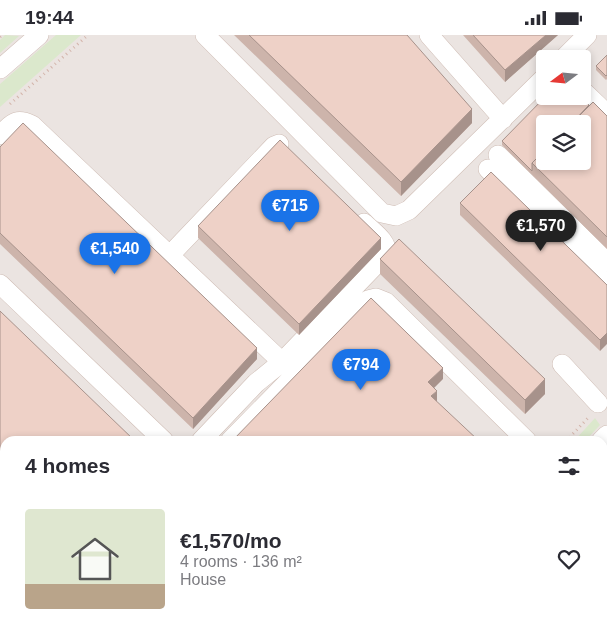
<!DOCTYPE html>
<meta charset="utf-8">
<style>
:root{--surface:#fff;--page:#f7f7f7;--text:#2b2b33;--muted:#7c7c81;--accent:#1a73e8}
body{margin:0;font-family:Arial,sans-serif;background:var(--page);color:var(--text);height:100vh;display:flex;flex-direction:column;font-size:19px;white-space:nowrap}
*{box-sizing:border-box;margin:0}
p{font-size:16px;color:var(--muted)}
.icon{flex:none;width:28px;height:28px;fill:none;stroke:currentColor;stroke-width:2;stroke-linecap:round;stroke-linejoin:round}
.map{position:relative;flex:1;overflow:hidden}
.panel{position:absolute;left:0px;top:401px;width:608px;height:196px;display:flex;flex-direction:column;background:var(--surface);border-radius:15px 15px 0 0;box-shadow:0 2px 8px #0003}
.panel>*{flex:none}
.needle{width:32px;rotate:254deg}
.tools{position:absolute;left:536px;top:15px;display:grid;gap:10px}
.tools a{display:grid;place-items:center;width:55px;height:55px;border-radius:5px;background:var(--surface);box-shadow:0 2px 8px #0003;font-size:25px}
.price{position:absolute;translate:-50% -42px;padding:0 11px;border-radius:18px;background:var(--accent);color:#fff;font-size:16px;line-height:32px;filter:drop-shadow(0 1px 2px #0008)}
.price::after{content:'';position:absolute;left:50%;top:30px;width:15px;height:11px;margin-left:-8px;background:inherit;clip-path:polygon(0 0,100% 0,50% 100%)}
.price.current{background:#222;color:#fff}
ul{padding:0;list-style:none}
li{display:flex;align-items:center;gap:15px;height:125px;padding:0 25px}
li span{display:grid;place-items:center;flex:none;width:140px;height:100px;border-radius:5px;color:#555}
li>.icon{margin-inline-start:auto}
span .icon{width:60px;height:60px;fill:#fffc;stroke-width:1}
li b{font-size:21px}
h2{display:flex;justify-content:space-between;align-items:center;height:60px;padding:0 25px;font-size:21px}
.status{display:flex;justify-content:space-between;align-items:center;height:35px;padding:0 25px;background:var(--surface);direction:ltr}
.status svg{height:14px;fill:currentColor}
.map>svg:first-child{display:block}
</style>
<div class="status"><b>19:44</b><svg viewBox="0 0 49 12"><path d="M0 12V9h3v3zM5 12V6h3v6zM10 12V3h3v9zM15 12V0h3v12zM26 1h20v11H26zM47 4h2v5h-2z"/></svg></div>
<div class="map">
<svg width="607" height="597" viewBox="0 0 607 597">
<rect width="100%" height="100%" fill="#fbf4ed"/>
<path fill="#ebe4e1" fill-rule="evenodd" d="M0,0H607V597H0ZM545,24H582V61H545ZM545,89H582V126H545ZM5,406H602V592H5Z"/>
<path fill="#dbe8cc" d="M5,0L19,1L0,18V5Z
M56,0H81L0,72V49Z
M595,383L600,390L585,406H574Z"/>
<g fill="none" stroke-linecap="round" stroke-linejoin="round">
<g stroke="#cfbdb5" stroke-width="20">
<path id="minor" d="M205,0L382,178L396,181L409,175L545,42
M429,0L503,84
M563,24L587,0
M0,34L39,0
M582,55L607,79
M0,100C12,89 15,82 32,90L282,327
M498,120L607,227
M488,134L607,250
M170,220L274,111L279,109
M0,249L164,406
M562,329L598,368
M201,406L256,348L282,327L386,219C389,207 372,196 364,188
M230,406L368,265L376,263L386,267L527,406
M601,406L607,400
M0,581L5,584
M459,594L462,597
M44,597L48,592
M347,597L351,592
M416,597L420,592
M477,597L481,592"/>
</g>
<path stroke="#d3b4aa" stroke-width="3" stroke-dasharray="1 4" stroke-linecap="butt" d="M0,2L2,0
M10,69L88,0
M566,406L588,383
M602,438L607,434
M382,597L386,592"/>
<use href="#minor" stroke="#fff" stroke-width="19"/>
</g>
<path fill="#cdb4ab" d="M234,0H407L472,88L401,161Z
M463,0H558L505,47Z
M607,20V44L606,45L596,35V31Z
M589,70L607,81V214L502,110V106Z
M0,112L257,324L193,394L0,209Z
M460,168L607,250L600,316L460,180Z
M198,191L381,214L299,300L198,203Z
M380,224L545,359L525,379L380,239Z
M0,276L5,406V546L0,542Z
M607,437V488L606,487V484L602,480V441Z
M125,592H334L330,597H129Z"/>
<path fill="#a7928b" d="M546,0H558L505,47V35Z
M472,74V88L401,161V147Z
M381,203V214L299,300V289Z
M607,298V309L600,316V305Z
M257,313V324L193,394V383Z
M443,333V344L428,359V347Z
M545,344V359L525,379V365Z
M437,356V367L431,361Z
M607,584V597H595L599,592H602V589Z
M323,592H334L330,597H319Z"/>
<path fill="#eed1c7" stroke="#a7928b" d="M249,0H407L472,74L401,147Z
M473,0H546L505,35Z
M607,20V40L606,41L596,31Z
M546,61H580L589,70L571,89H545V115L532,128V136L502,106Z
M593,67L607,81V202L532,128L545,115V126H582V89H571Z
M23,88L257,313L193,383L0,198V112Z
M280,105L381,203L299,289L198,191Z
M491,137L607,250V298L600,305L460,168Z
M399,204L545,344L525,365L380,224Z
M371,263L443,333L428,347L437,356L431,361L479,406H232Z
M0,276L135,406H5V535L0,530Z
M606,437H607V474L602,469V458L606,454L602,450V441Z
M602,505L607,510V584L602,589Z
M136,592H323L319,597H141Z
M514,592H599L595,597H510Z"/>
</svg>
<div class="tools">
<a><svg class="needle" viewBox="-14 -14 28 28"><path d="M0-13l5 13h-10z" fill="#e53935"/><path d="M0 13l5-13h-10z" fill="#7c7c81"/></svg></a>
<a><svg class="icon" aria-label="layers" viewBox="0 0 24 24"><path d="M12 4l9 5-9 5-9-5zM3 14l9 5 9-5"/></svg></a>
</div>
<b class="price" style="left:290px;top:197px">€715</b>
<b class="price current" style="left:541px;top:217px">€1,570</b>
<b class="price" style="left:115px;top:240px">€1,540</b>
<b class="price" style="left:361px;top:356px">€794</b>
<section class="panel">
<h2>4 homes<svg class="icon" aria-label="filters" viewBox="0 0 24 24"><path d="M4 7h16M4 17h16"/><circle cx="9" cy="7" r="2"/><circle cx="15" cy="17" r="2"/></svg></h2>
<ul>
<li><span style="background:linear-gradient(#dfe7d0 75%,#b9a48a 0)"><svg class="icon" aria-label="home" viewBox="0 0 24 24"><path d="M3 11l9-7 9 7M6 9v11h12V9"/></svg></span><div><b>€1,570/mo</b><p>4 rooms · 136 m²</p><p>House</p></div><svg class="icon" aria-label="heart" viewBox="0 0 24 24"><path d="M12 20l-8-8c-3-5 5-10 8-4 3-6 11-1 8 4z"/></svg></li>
</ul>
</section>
</div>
